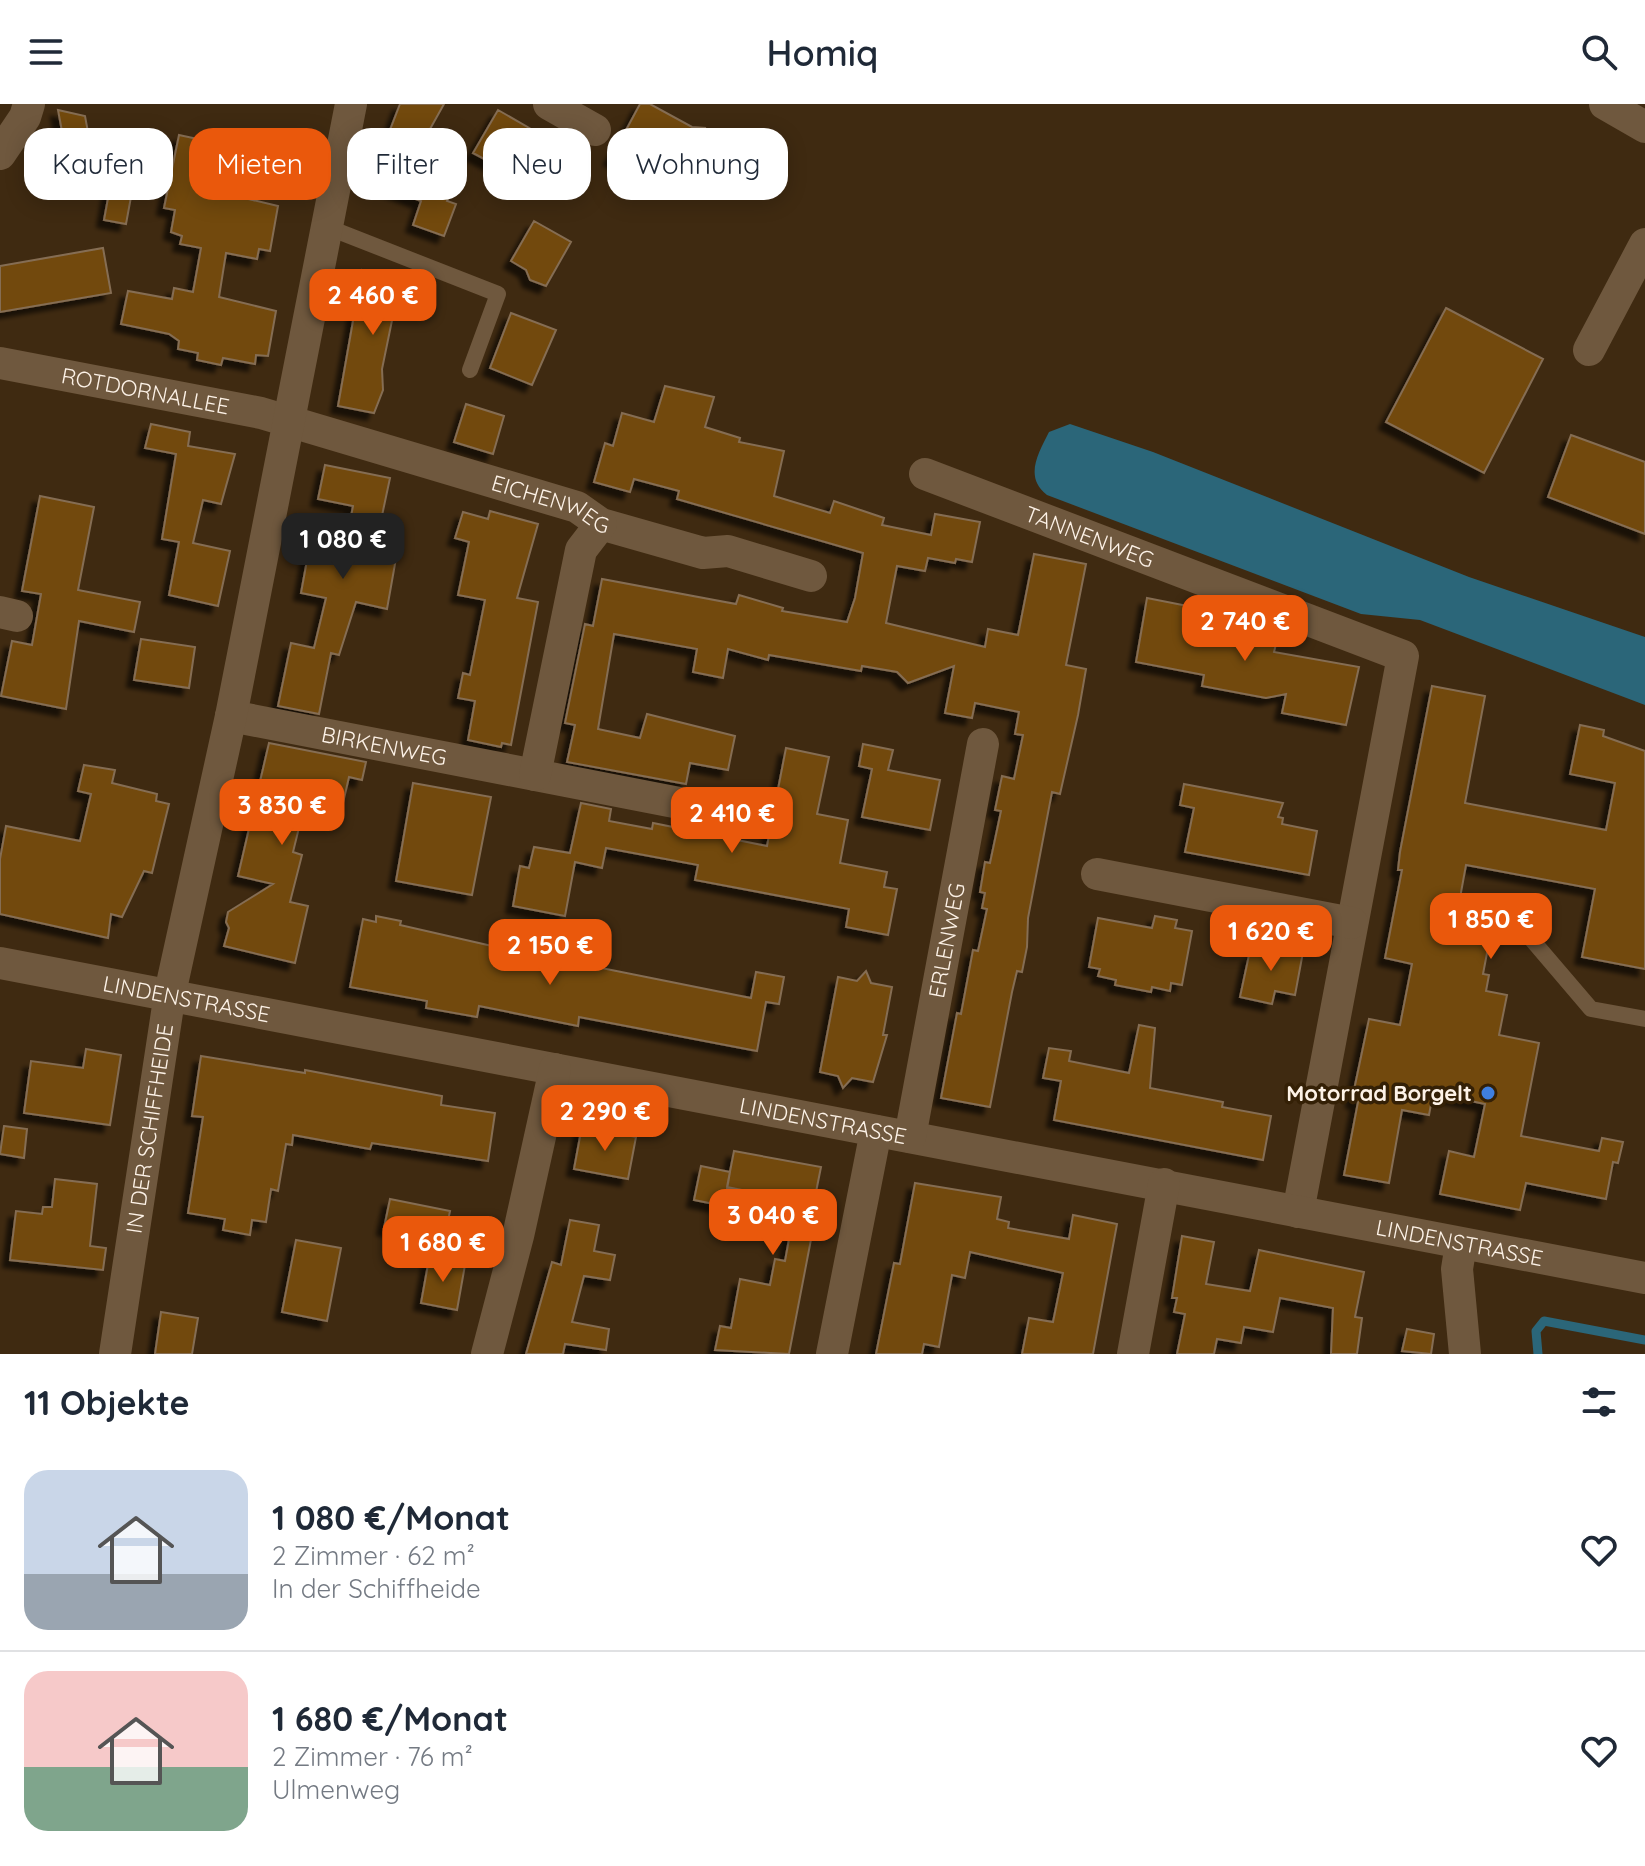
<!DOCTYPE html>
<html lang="de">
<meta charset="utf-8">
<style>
:root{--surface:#fff;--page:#f2f2f3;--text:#1f2937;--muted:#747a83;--line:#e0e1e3;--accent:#ea580c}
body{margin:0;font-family:Quicksand,sans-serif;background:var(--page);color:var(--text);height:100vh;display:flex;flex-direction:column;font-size:30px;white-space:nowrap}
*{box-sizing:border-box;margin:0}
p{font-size:26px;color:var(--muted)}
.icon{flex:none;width:44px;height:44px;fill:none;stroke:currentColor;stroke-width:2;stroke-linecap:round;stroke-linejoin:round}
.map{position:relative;height:1250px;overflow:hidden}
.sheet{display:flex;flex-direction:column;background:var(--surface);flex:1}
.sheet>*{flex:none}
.banner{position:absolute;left:24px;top:24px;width:800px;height:72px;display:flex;gap:16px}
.price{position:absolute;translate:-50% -68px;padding:0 18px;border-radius:16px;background:var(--accent);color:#fff;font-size:26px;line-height:52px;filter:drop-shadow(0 2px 4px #0008)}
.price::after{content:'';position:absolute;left:50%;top:48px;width:24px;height:18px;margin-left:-12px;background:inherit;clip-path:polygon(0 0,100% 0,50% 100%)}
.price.active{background:#222;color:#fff}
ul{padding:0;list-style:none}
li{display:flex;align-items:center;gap:24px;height:200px;padding:0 24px}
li+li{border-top:2px solid var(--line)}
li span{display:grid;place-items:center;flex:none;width:224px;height:160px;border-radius:24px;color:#555}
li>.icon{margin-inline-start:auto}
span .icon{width:96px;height:96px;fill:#fffc;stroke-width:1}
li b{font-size:34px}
h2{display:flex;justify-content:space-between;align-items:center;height:96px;padding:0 24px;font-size:34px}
.chip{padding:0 28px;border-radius:24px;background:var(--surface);box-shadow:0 4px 20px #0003;font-size:28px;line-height:72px}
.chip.active{background:var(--accent);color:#fff}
header{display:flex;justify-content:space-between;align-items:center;height:104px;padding:0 24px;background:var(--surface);font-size:36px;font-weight:600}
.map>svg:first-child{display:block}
</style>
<header><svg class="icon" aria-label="menu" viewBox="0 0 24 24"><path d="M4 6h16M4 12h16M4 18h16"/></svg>Homiq<svg class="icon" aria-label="search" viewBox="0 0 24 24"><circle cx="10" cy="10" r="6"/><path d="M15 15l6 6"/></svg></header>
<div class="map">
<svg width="1645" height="1250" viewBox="0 0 1645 1250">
<defs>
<filter id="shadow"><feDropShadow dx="-7" dy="7" stdDeviation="2" flood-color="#0009"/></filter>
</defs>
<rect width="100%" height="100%" fill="#3f2a11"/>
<path fill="#2b6679" d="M1070,320L1153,348L1469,473L1645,533V601L1420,516L1361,510L1047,391C1024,373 1038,350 1049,328Z"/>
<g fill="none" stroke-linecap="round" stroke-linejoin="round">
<path stroke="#2b6679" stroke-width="9" d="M1538,1250L1536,1227L1544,1217L1645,1236"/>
</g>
<path fill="#72490c" stroke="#856d53" stroke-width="2" filter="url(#shadow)" d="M400,0H444L416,50L458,71L447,97L456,100L444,132L413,121L421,97L370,78Z
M640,0H650L692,23L705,24L701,46L669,41L651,76L611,54Z
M58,6L85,12L90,39L65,43Z
M498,6L538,29L514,71L473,49Z
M179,31L207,37L198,83L278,102L270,147L259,145L257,155L226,149L219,193L276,207L268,252L256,251L255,260L223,254L221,261L197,256L198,249L178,245L179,237L169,230L121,220L128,187L172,195L174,184L193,188L201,144L180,140L182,132L171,128L175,106L164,104Z
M111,78L133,82L126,120L104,116Z
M534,117L571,138L546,182L530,176L526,166L511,157Z
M103,144L111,189L0,208V162Z
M362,166L424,180L419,202L396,197L382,265L383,286L374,309L338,302Z
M1446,204L1543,255L1484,369L1386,318Z
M511,209L556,226L532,281L490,264Z
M665,282L714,293L705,323L740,334L739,338L784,347L774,392L830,409L834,397L884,414L882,421L931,431L935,410L980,418L972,458L956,455L955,459L928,454L925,467L897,462L886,519L985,543L988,525L1018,531L1034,450L1086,460L1066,561L1086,565L1078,611L1060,690L1052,688L1028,814L1027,843L1022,868L1017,867L1012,888L990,1003L941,994L957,909L961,910L973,846L978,847L987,805L982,804L985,789L980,788L985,758L990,759L1001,707L995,706L1002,672L1014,675L1023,631L1015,630L1019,608L975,599L972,614L945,609L954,562L908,579L897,568L862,562L861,567L769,551L768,556L728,545L723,574L693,568L697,545L614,530L598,625L640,634L647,610L735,632L728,666L690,659L686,680L567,658L575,621L565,619L585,520L593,522L602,475L736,500L739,491L783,504L782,507L847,518L855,494L863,449L677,395L679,387L634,375L630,388L594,378L605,339L613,342L622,309L654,318Z
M466,300L504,312L493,350L454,338Z
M151,320L190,328L188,342L235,350L221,400L203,396L193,439L230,447L218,502L169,491L179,438L162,435L176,350L145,344Z
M1571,331L1645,358V430L1548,393Z
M325,361L390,374L380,421L401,426L387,505L356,498L339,551L331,549L319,610L278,602L291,539L314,544L326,494L301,489L308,451L325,454L326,447L344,450L353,402L318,395Z
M40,392L94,403L78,486L140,498L134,528L79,517L66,605L1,592L12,537L32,541L41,490L22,487Z
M490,407L538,420L517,494L538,498L511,641L502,639L501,643L468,636L475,597L458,594L463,569L470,571L485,496L458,491L469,438L455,434L463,408L488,415Z
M1147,494L1203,505L1200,522L1277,536L1274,548L1359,563L1346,621L1282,609L1286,590L1266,594L1202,582L1204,571L1136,558Z
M141,535L195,543L189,584L134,576Z
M1432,582L1485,592L1465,699L1606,726L1615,679L1570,670L1580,621L1604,626L1603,632L1645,647V865L1582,853L1595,785L1466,761L1460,794L1451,797L1448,804L1455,816L1492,823L1483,870L1489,871L1486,887L1507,891L1499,931L1539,939L1521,1032L1599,1047L1602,1034L1623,1038L1618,1059L1613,1058L1606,1095L1526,1079L1520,1106L1440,1090L1449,1047L1474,1053L1485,1000L1433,989L1429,1011L1402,1006L1389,1079L1344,1071L1358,998L1353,997L1354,986L1369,915L1400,921L1412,860L1385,854L1402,766H1398L1400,748Z
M269,639L366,658L362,676L349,673L343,699L307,691L293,748L302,751L290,798L308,802L295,859L224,842L229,824L226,818L228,808L273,780L238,772Z
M863,640L893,646L888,666L940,676L930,726L862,713L872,665L859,662Z
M786,644L829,653L817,710L848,716L840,759L887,768L884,783L897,785L888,831L846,823L849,805L695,776L698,761L606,744L602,764L575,758L565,812L513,802L520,762L529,764L534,743L570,749L581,699L611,705L609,717L652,725L653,719L767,742Z
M84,661L115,666L112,679L157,690L156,697L169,700L152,769L144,767L122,813L111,810L108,834L0,810V755L6,722L80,737L91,690L78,687Z
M413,679L491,693L472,791L396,777Z
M1184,680L1283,699L1278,713L1283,714L1282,720L1317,727L1309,771L1185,748L1194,704L1180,701Z
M376,812L401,817L400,821L492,842L751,894L756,868L784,873L779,900L766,898L757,947L579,913L578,922L479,902L477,913L426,904L427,897L350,883L363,815L376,818Z
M1155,812L1177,816L1175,824L1192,827L1182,881L1171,879L1170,887L1152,883L1151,888L1115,881L1116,876L1098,872L1100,865L1089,863L1098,814L1152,824Z
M1257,839L1303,848L1295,891L1275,887L1272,900L1240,893L1249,851L1255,850Z
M866,867L871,879L892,883L883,931H887L873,978L852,974L843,984L838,972L820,968L838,873L857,877Z
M1139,921L1155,924L1150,984L1223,998L1222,1003L1271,1012L1263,1056L1054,1016L1061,977L1043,974L1049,944L1071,947L1069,957L1129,969Z
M86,945L121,951L110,1021L24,1009L31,957L83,964Z
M201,952L305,969V966L442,992L441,1001L495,1009L488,1057L372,1039L370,1045L293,1031L292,1041L286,1040L278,1087L271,1085L266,1118L252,1116L250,1131L223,1126L225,1115L188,1109L203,1013L192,1012Z
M4,1022L27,1025L24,1054L0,1050Z
M582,1022L636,1033L628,1075L574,1065Z
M734,1047L821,1063L814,1098L818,1099L789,1250L715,1246L720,1222L731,1224L740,1175L770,1181L775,1155L785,1157L796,1097L727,1083Z
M701,1062L730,1068L724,1102L694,1096Z
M55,1075L97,1080L90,1142L106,1144L103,1166L10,1156L16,1107L42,1110L43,1103H52Z
M915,1079L1001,1093L997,1115L1009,1118L1008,1124L1069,1135L1073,1111L1117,1120L1093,1250H1022L1029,1214L1053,1218L1063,1169L970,1148L965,1174L952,1171L939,1243L924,1240L922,1250H876L894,1159L900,1160Z
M390,1095L450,1107L444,1136L384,1124Z
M570,1116L599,1121L594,1147L615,1151L610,1176L584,1172L572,1218L609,1225L606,1246L565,1240L563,1250H526L552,1158L561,1161Z
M1182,1132L1214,1138L1206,1180L1250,1187L1259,1146L1364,1168L1355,1213L1362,1214L1357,1250H1331L1333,1204L1280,1194L1273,1228L1244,1223L1241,1239L1217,1235L1214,1250H1177L1185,1210L1174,1208L1177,1194H1172Z
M296,1136L341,1144L327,1217L282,1208Z
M429,1155L465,1161L457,1206L421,1199Z
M161,1208L198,1214L192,1250H155Z
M1407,1225L1434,1230L1431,1250L1402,1247Z"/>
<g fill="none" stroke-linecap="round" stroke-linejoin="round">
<path stroke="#6f583e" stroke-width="16" d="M327,123L498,190L470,266
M1459,805L1515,816L1591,905L1645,915"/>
<g stroke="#6f583e" stroke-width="32">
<path d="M549,0L595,26"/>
<path d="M1605,0L1645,23"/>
<path d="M0,50L25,13L29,0"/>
<path d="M1589,246L1645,140"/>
<path id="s1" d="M0,259L261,309L577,403L601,420L703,449L728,447L811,472"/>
<path id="s2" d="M925,370L1403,552L1298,1108"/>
<path d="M0,508L17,512"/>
<path id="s3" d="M231,612L705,704"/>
<path d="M535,671L581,446L601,420"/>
<path d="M1097,770L1352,819"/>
<path id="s4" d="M0,859L1645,1174"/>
<path id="s5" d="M910,1033L983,640"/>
<path d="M1461,1140L1457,1165L1465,1250"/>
<path id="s6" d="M115,1250L170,889L231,612L351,0"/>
<path d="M487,1250L518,1132L555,965"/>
<path d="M832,1250L876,1027"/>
<path d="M1133,1250L1164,1080"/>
</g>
</g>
<circle fill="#3f7fe0" stroke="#342006" stroke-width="3" cx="1488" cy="989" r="8"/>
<g text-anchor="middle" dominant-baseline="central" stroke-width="7" stroke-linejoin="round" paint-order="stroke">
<g font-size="22" fill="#fdf2e7" stroke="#342006">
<text stroke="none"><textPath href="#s1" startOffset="148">ROTDORNALLEE</textPath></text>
<text stroke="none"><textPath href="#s1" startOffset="570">EICHENWEG</textPath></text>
<text stroke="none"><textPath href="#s2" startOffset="176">TANNENWEG</textPath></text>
<text stroke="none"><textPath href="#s3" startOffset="156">BIRKENWEG</textPath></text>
<text stroke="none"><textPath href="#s5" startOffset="200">ERLENWEG</textPath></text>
<text stroke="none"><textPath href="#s4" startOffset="190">LINDENSTRASSE</textPath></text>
<text stroke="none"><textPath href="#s4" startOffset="838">LINDENSTRASSE</textPath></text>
<text stroke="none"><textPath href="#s6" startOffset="228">IN DER SCHIFFHEIDE</textPath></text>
<text stroke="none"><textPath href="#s4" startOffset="1486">LINDENSTRASSE</textPath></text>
</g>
<g font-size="22" font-weight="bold" fill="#fdf2e7" stroke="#342006" text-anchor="end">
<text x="1472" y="989">Motorrad Borgelt</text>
</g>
</g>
</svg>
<b class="price" style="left:373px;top:233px">2 460 €</b>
<b class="price active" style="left:343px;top:477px">1 080 €</b>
<b class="price" style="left:1245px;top:559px">2 740 €</b>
<b class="price" style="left:282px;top:743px">3 830 €</b>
<b class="price" style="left:732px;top:751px">2 410 €</b>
<b class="price" style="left:1491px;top:857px">1 850 €</b>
<b class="price" style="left:1271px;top:869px">1 620 €</b>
<b class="price" style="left:550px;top:883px">2 150 €</b>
<b class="price" style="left:605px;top:1049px">2 290 €</b>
<b class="price" style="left:773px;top:1153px">3 040 €</b>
<b class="price" style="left:443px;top:1180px">1 680 €</b>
<div class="banner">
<a class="chip">Kaufen</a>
<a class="chip active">Mieten</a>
<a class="chip">Filter</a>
<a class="chip">Neu</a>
<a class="chip">Wohnung</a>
</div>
</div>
<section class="sheet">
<h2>11 Objekte<svg class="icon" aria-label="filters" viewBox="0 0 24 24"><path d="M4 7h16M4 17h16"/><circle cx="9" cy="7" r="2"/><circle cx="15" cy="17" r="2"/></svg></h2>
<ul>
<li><span style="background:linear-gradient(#c9d6e8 65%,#9aa5b1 0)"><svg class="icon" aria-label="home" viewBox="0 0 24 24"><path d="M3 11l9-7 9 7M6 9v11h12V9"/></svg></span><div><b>1 080 €/Monat</b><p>2 Zimmer · 62 m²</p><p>In der Schiffheide</p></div><svg class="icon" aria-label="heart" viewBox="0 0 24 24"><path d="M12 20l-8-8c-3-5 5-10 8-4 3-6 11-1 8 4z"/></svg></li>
<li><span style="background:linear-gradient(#f6c9c9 60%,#7fa58c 0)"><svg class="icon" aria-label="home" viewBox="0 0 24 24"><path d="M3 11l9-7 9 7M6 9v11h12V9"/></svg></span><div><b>1 680 €/Monat</b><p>2 Zimmer · 76 m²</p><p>Ulmenweg</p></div><svg class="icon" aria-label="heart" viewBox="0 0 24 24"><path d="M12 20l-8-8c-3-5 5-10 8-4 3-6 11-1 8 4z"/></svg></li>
</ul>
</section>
